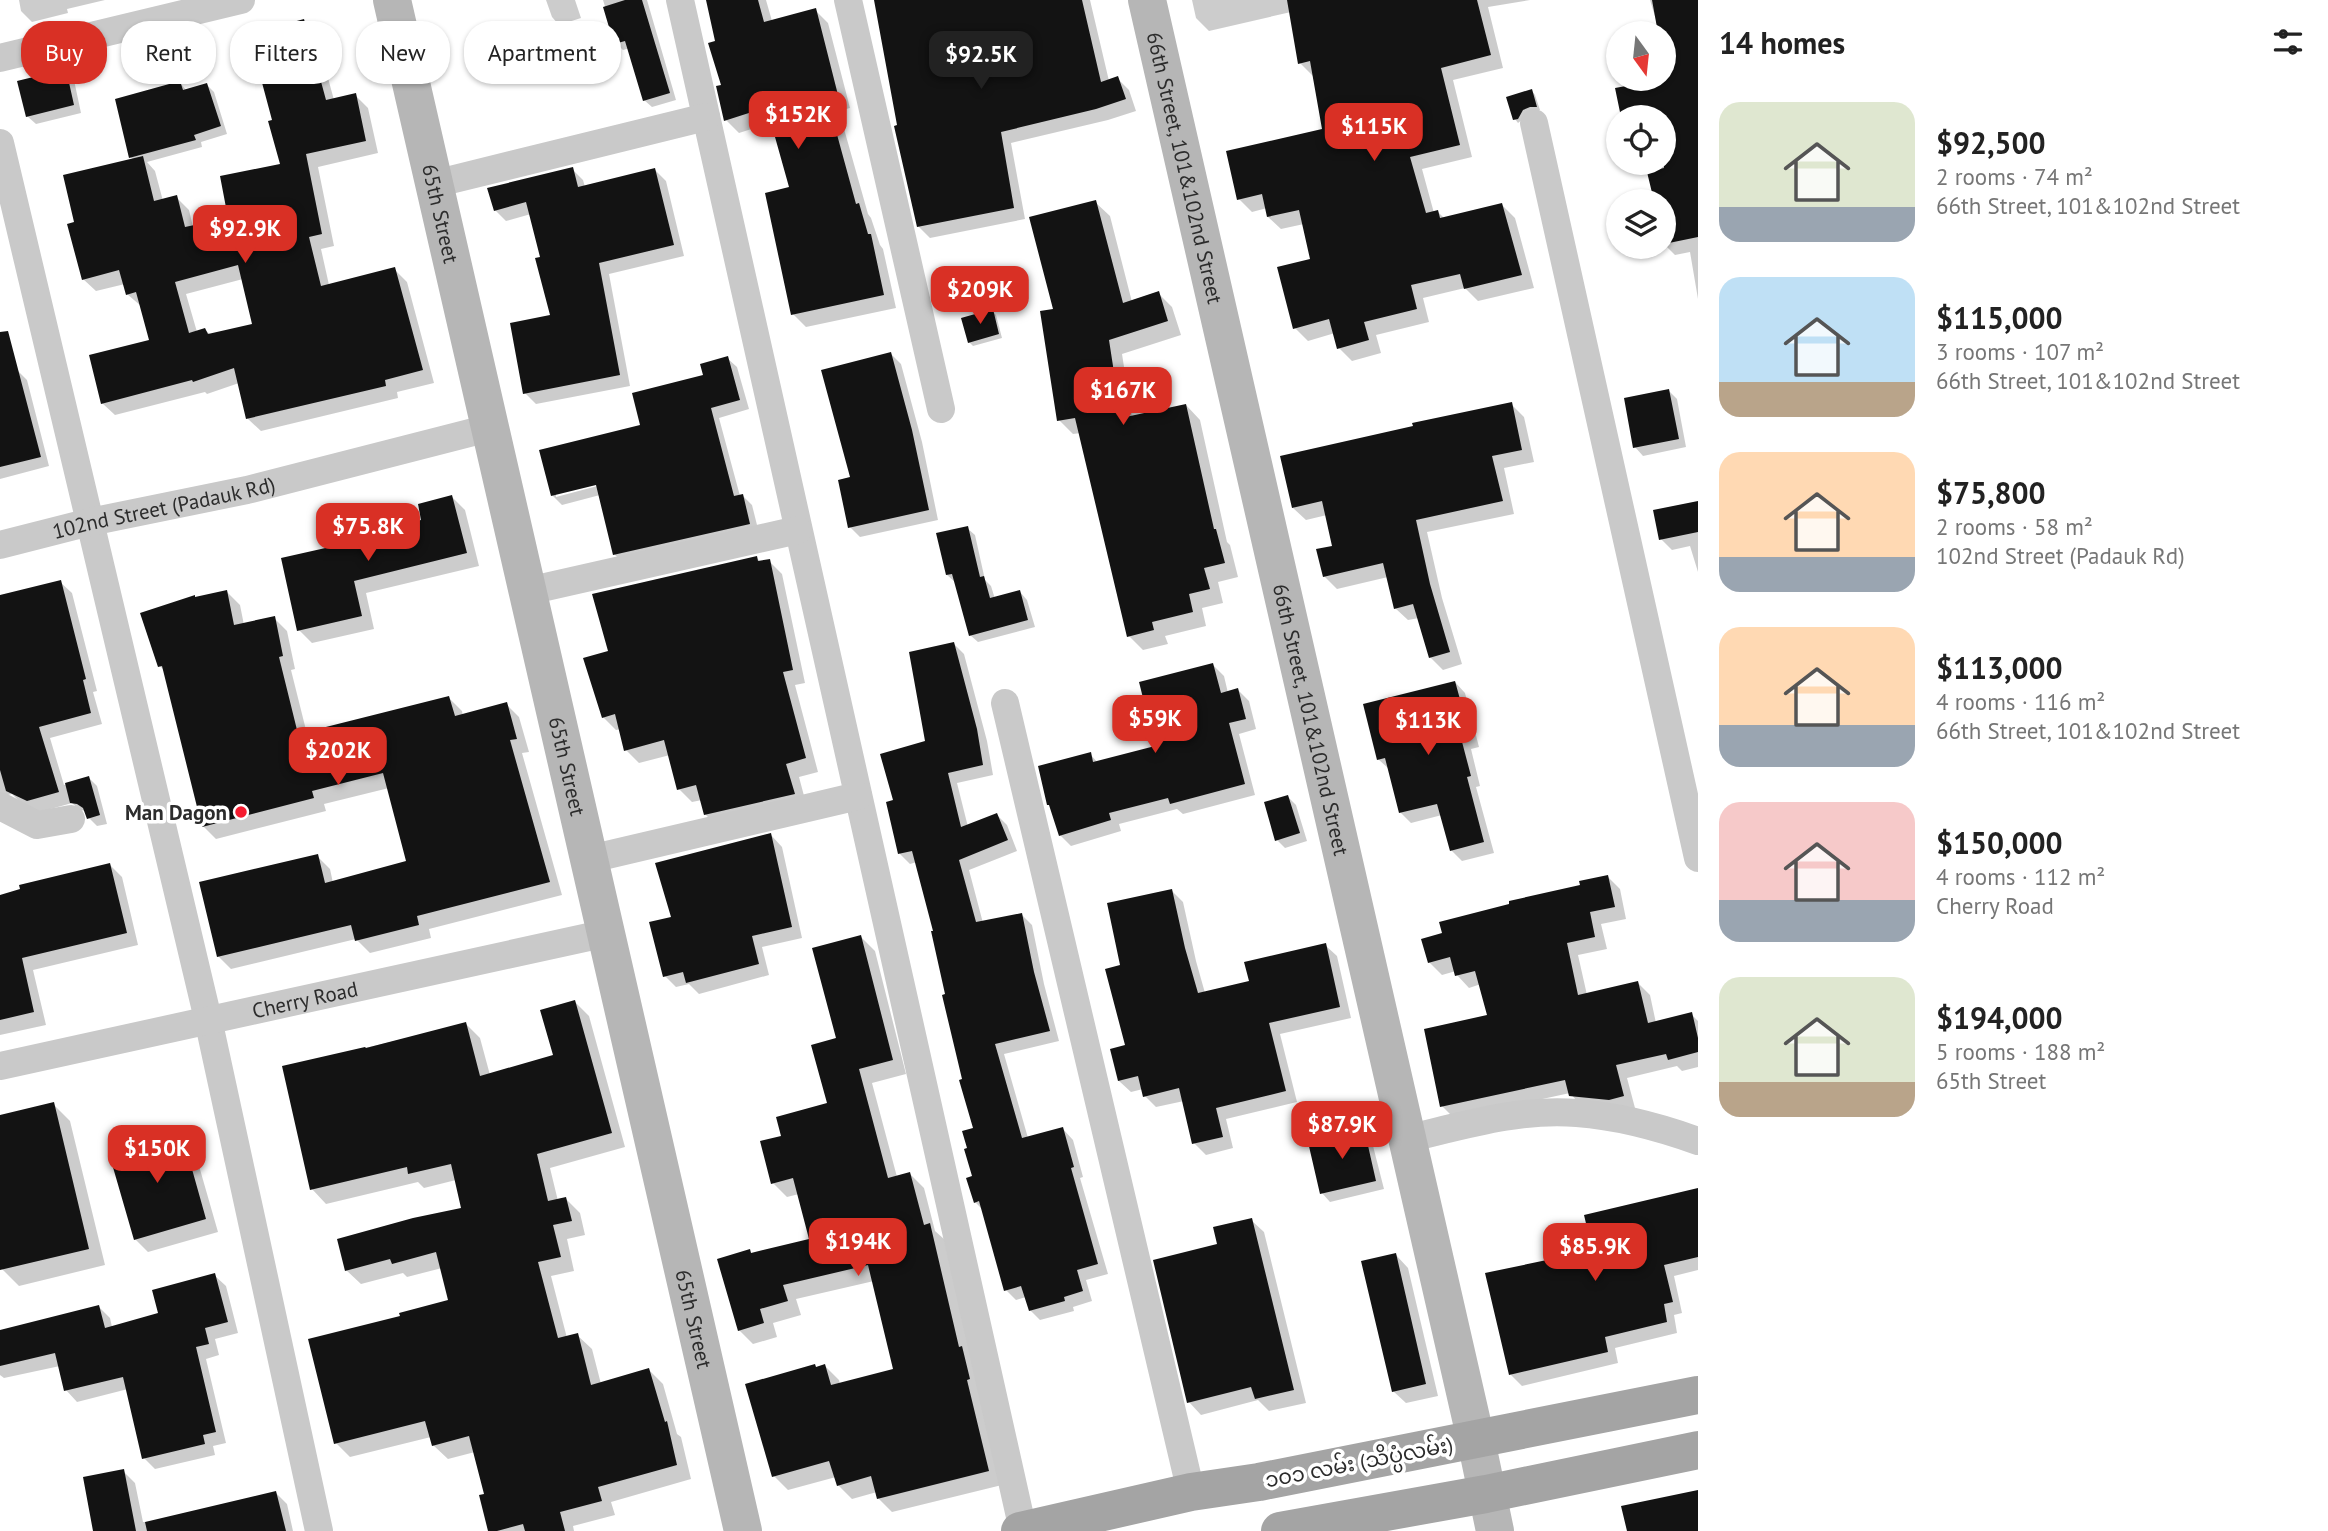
<!DOCTYPE html>
<meta charset="utf-8">
<style>
:root{--surface:#fff;--page:#f2f2f2;--text:#222;--muted:#767676;--accent:#d93025}
body{margin:0;font-family:"PT Sans","Noto Sans Myanmar",sans-serif;background:var(--page);color:var(--text);height:100vh;display:flex;flex-direction:column;font-size:26px;white-space:nowrap}
*{box-sizing:border-box;margin:0}
p{font-size:23px;color:var(--muted)}
.icon{flex:none;width:38px;height:38px;fill:none;stroke:currentColor;stroke-width:2;stroke-linecap:round;stroke-linejoin:round}
.map{position:relative;flex:1;overflow:hidden}
.side{display:flex;flex-direction:column;background:var(--surface);width:630px}
.side>*{flex:none}
.top-card{position:absolute;left:21px;top:21px;width:665px;height:63px;display:flex;gap:14px}
.needle{width:46px;rotate:165deg}
.fabs{position:absolute;left:1606px;top:21px;display:grid;gap:14px}
.fabs a{display:grid;place-items:center;width:70px;height:70px;border-radius:50%;background:var(--surface);box-shadow:0 2px 5px #0004;font-size:35px}
.price{position:absolute;translate:-50% -60px;padding:0 16px;border-radius:14px;background:var(--accent);color:#fff;font-size:23px;line-height:46px;filter:drop-shadow(0 2px 4px #0008)}
.price::after{content:'';position:absolute;left:50%;top:42px;width:21px;height:16px;margin-left:-10px;background:inherit;clip-path:polygon(0 0,100% 0,50% 100%)}
.price.selected{background:#222;color:#fff}
ul{padding:0;list-style:none}
li{display:flex;align-items:center;gap:21px;height:175px;padding:0 21px}
li span{display:grid;place-items:center;flex:none;width:196px;height:140px;border-radius:21px;color:#555}
li>.icon{margin-inline-start:auto}
span .icon{width:84px;height:84px;fill:#fffc;stroke-width:1}
li b{font-size:30px}
h2{display:flex;justify-content:space-between;align-items:center;height:84px;padding:0 21px;font-size:30px}
.pill{padding:0 24px;border-radius:28px;background:var(--surface);box-shadow:0 2px 5px #0004;font-size:24px;line-height:63px}
.pill.selected{background:var(--accent);color:#fff}
main{display:flex;flex:1;min-height:0}
.map>svg:first-child{display:block}
</style>
<main>
<div class="map">
<svg width="1698" height="1531" viewBox="0 0 1698 1531">
<rect width="100%" height="100%" fill="#fff"/>
<path fill="#0003" fill-rule="evenodd" d="M19,0H105L67,9L68,13L32,22L21,11Z
M546,0H575L581,18L559,25L552,17Z
M603,0H647L676,100L652,107L644,100L630,48L623,50L616,43Z
M708,0H766L772,21L815,10L828,23L850,108L839,111L868,214L871,218L880,245L883,249L896,308L806,327L793,314L791,188L774,127L768,129L764,125L739,133L726,120L717,42Z
M876,0H1090L1109,81L1117,78L1129,90L1136,111L1108,120L1011,143L1025,219L930,238L918,226Z
M1192,0H1530L1488,7L1503,68L1453,80L1472,157L1422,169L1434,213L1438,212L1445,219L1502,205L1515,218L1534,288L1478,301L1465,288L1423,298L1429,322L1376,335L1381,353L1352,361L1339,348L1335,333L1308,341L1295,328L1312,260L1304,224L1281,229L1268,217L1267,208L1252,212L1239,199L1324,130L1313,76L1300,63L1291,12L1209,31L1196,18Z
M1650,0H1698V299L1690,252L1675,255L1664,244V201H1637L1636,198L1654,194L1647,163H1664V117H1623L1617,89L1669,78L1664,33H1660Z
M303,21L316,34L334,100L355,95L368,108L378,153L318,167L334,246L321,249L329,285L394,269L407,282L434,383L397,392L398,398L261,431L248,419L239,383L207,394L205,392L115,415L102,403L151,341L141,306L127,294L125,284L96,291L83,279L134,160L130,157L180,83L187,91L207,85L214,92L227,134L201,142L202,147L147,162L155,171L163,201L176,197L189,210L193,227L230,219L282,166L274,121ZM243,279L254,325L211,335L205,330L197,332L186,294Z
M65,71L74,80L81,113L36,124L27,116Z
M1532,91L1535,95L1540,110H1534L1518,123L1515,119Z
M572,169L583,180L585,187L655,170L666,181L684,256L609,274L630,386L536,404L525,393L552,316L542,258L531,214L506,221L495,210Z
M1095,202L1110,216L1132,302L1158,293L1172,307L1181,335L1122,354L1132,418L1186,405L1200,420L1227,542L1230,545L1238,577L1218,582L1223,603L1202,608L1206,626L1165,636L1168,644L1143,650L1129,636L1081,433L1073,434L1059,420L1055,310Z
M992,311L996,315L1002,338L973,346L969,342Z
M891,354L901,364L922,442L938,520L860,537L850,527L852,479Z
M727,358L737,367L749,409L719,418L740,496H743L752,505L759,533L624,563L614,554L600,495L562,505L552,495ZM604,481L605,484L556,497V493Z
M17,370L27,380L49,466L0,479V375Z
M1669,391L1677,399L1686,447L1643,456L1635,447Z
M1511,404L1524,417L1534,462L1504,468L1514,514L1427,532L1442,598L1462,664L1443,670L1430,657L1419,618L1408,620L1395,608L1388,577L1337,589L1324,576L1334,547L1327,515L1306,520L1293,508Z
M452,497L465,510L479,566L366,593L374,629L312,643L299,630L363,541L423,521Z
M1698,503V572L1690,546L1672,550L1661,539Z
M967,528L975,535L985,580L991,586L995,599L1020,592L1027,600L1035,627L978,642L970,635L955,582L947,575Z
M757,558L761,563L769,561L782,574L805,683L795,685L818,772L799,777L807,807L719,828L705,814L702,800L692,802L679,789L670,755L639,763L626,750L621,729L616,730L603,717L610,652Z
M60,582L72,593L97,691L93,692L102,724L50,738L64,785L89,778L97,786L107,824L97,826L89,818L86,811L80,810L72,803L40,812L20,802L12,794L0,797V597Z
M227,592L240,605L244,625L274,618L287,631L295,669L291,670L307,734L449,698L462,711L463,716L506,704L519,717L529,752L522,753L562,895L429,929L431,938L370,953L356,939L231,969L218,956L317,856L330,869L333,883L409,863L389,788L324,804L326,811L216,839L203,826L165,671L160,666Z
M954,644L964,654L987,741L993,775L957,783L968,827L997,815L1007,825L1017,851L969,870L983,923L1022,915L1032,925L1044,984L1059,1041L1004,1054L1028,1138L1063,1129L1073,1140L1083,1177L1080,1178L1108,1274L1086,1280L1092,1301L1073,1307L1074,1311L1040,1320L1030,1310L1026,1297L1016,1300L1006,1290L983,1210L975,1202V1129L947,996L936,932L917,862L910,864L900,854L895,802L927,743Z
M1213,665L1224,676L1228,693L1238,690L1249,701L1256,729L1239,734L1255,795L1183,814L1177,809L1119,824L1121,831L1071,846L1060,835L1090,754L1098,763L1157,747Z
M1455,682L1465,693L1479,747L1471,749L1480,786L1476,787L1494,853L1462,861L1452,851L1442,815L1411,823L1400,812L1390,770L1378,759Z
M1288,797L1296,805L1307,841L1285,848L1277,840Z
M771,835L782,847L802,938L762,947L769,975L699,994L689,984L676,987L665,976L673,918Z
M110,865L122,877L138,945L33,970L46,1025L0,1035V897Z
M1608,877L1620,889L1626,919L1601,924L1607,949L1578,955L1587,995L1638,983L1650,995L1656,1023L1691,1014L1698,1021V1067L1682,1071L1677,1066L1627,1078L1635,1108H1583L1570,1093L1454,1118L1442,1106L1490,1017L1481,984L1469,988L1457,975L1456,971L1442,975L1429,962L1582,886Z
M1172,891L1183,902L1196,961L1205,993L1251,982L1325,945L1337,956L1351,1018L1280,1034L1297,1102L1226,1119L1233,1148L1206,1155L1194,1143L1184,1101L1156,1107L1145,1096L1143,1089L1131,1092L1119,1081L1127,1046L1122,966Z
M861,937L875,951L906,1074L872,1083L897,1177L910,1174L924,1188L935,1231L944,1239L1002,1485L892,1512L878,1498L877,1492L852,1499L838,1485L836,1477L788,1490L774,1476L817,1368L825,1366L839,1380L840,1385L895,1371L874,1281L796,1299L801,1315L773,1323L777,1337L753,1344L739,1330L749,1251L753,1255L811,1241L799,1194L787,1197L773,1183L783,1137L829,1105L838,1039Z
M575,1002L589,1016L625,1147L550,1168L558,1201L566,1199L580,1213L585,1235L567,1239L574,1271L551,1276L567,1338L577,1335L592,1349L601,1384L649,1370L663,1384L677,1434L681,1437L691,1479L611,1502L615,1515L573,1526L574,1531H490L486,1495L475,1452L448,1459L433,1445L431,1437L350,1457L336,1443L402,1318L450,1302L442,1268L407,1277L403,1273L361,1284L346,1270L463,1209L456,1180L424,1188L418,1182L326,1204L312,1189L365,1048L466,1024L480,1038L490,1075L555,1056Z
M53,1104L70,1121L105,1265L19,1286L2,1269L0,1261V1117Z
M1363,1130L1371,1138L1384,1189L1330,1202L1322,1193Z
M181,1132L193,1145L218,1232L148,1252L135,1239Z
M1698,1190V1270L1674,1276L1682,1313L1674,1315L1677,1333L1615,1348L1618,1363L1522,1386L1511,1375L1568,1257L1591,1237Z
M1251,1220L1264,1232L1306,1403L1269,1411L1258,1400L1201,1415L1189,1402L1219,1245Z
M1396,1255L1408,1268L1438,1396L1406,1403L1393,1391Z
M214,1275L226,1286L238,1333L215,1339L219,1355L206,1359L226,1443L213,1446L215,1455L155,1469L144,1458L128,1389L77,1402L66,1390L60,1366L4,1378L0,1375V1332L99,1307L110,1318L112,1327L160,1315Z
M123,1471L135,1483L143,1522H151L275,1492L287,1504L293,1531H95Z"/>
<path fill="#131313" fill-rule="evenodd" d="M625,0H642L670,93L643,101L625,41L614,44L603,7Z
M706,0H758L764,22L816,8L838,95L827,98L856,204L859,203L868,234H871L884,295L791,315L765,193L789,187L768,112L753,117L752,112L724,121L716,86L721,85L708,43L715,41Z
M874,0H1082L1101,82L1118,76L1126,99L1096,109L1001,132L1014,208L917,227L894,126L897,125Z
M1287,0H1477L1491,55L1441,68L1460,145L1410,157L1426,213L1438,210L1440,218L1502,203L1522,275L1464,289L1460,274L1411,285L1417,309L1364,322L1369,340L1337,349L1329,319L1293,329L1277,267L1310,259L1299,210L1267,217L1262,194L1237,200L1226,151L1322,129L1310,61L1298,64Z
M1652,0H1698V237L1664,244V201H1654L1647,172L1664,168V117H1621L1615,88L1664,79V33H1658Z
M304,19L326,100L356,93L366,141L306,154L322,234L309,237L321,286L395,267L423,370L385,380L386,386L246,419L234,368L193,382L192,380L101,404L89,355L149,340L136,292L126,295L119,270L82,280L67,224L74,222L63,175L143,156L154,201L177,195L185,227L228,218L220,176L280,164L268,121L272,120L249,34ZM238,265L252,324L208,334L205,328L189,333L175,282Z
M66,69L74,105L26,117L17,81Z
M180,81L183,90L207,83L221,126L194,135L196,140L129,158L115,99Z
M1532,89L1537,107H1530L1523,110L1518,119L1513,120L1506,97Z
M573,167L578,187L655,168L674,245L599,263L620,375L523,394L510,323L550,315L535,258L540,257L526,202L494,211L487,188Z
M1096,200L1123,303L1159,291L1168,321L1109,340L1121,418L1186,404L1214,529H1216L1225,563L1204,568L1210,589L1189,594L1193,612L1152,622L1154,630L1127,637L1075,418L1057,421L1040,311L1053,309L1029,217Z
M993,309L999,334L968,343L961,318Z
M8,331L41,457L0,467V332Z
M891,352L912,430L929,510L848,528L838,480L850,477L821,370Z
M728,356L740,400L711,408L734,496L743,494L750,524L613,555L596,485L551,496L539,450L640,425L632,393L703,375L700,364Z
M1669,389L1679,439L1633,448L1624,398Z
M1512,402L1522,450L1492,456L1503,501L1416,520L1430,584L1450,652L1429,658L1413,604L1394,609L1383,563L1323,577L1316,549L1332,546L1322,501L1292,508L1280,456L1413,426L1412,423Z
M452,495L467,553L354,581L362,616L297,631L281,558L361,540L360,535L421,520L418,504Z
M1698,501V532L1659,540L1653,510Z
M968,526L980,577L984,576L990,598L1020,590L1028,620L969,636L952,574L946,575L936,533Z
M757,556L758,561L770,559L793,670L783,672L806,758L786,764L795,794L704,815L696,785L677,790L664,740L624,751L615,714L602,718L583,658L608,651L592,594Z
M61,580L86,679L83,680L91,713L39,727L59,792L27,801L6,791L0,770V595Z
M227,590L234,625L275,616L283,656L279,657L298,734L449,696L455,716L507,702L517,739L510,740L550,882L417,916L419,925L355,941L351,925L217,957L199,882L318,854L325,883L406,861L383,773L312,791L314,798L202,827L162,666L158,667L140,613L195,595V597Z
M954,642L977,729L983,765L948,773L961,827L997,813L1008,840L959,860L976,922L1022,913L1034,972L1050,1031L995,1044L1022,1138L1063,1127L1074,1167L1071,1168L1098,1264L1077,1270L1083,1291L1064,1297L1065,1301L1029,1311L1021,1286L1004,1291L979,1201L974,1203L966,1178L972,1176L964,1149L967,1148L962,1131L973,1128L959,1080L962,1079L942,995L945,994L931,931H933L912,851L898,854L886,802L893,800L880,754L925,741L909,652Z
M1213,663L1221,693L1238,688L1246,719L1229,723L1245,784L1170,804L1168,798L1109,813L1111,820L1059,836L1049,805H1047L1038,766L1091,752L1093,762L1155,746L1139,682Z
M1455,681L1470,736L1461,738L1471,776L1467,777L1484,842L1450,851L1437,804L1399,813L1385,758L1377,760L1363,704Z
M89,776L100,815L87,819L83,808L77,804L70,803L65,783Z
M1288,795L1300,833L1275,841L1264,802Z
M771,833L792,927L752,936L759,964L686,983L683,972L663,977L649,922L671,917L655,863Z
M110,863L127,933L22,958L34,1012L0,1020V895L20,889L19,885Z
M1608,875L1615,907L1590,912L1595,937L1567,943L1578,995L1638,981L1648,1023L1692,1012L1698,1038V1052L1668,1060L1666,1054L1616,1065L1624,1096L1609,1100L1569,1096L1565,1080L1440,1107L1424,1029L1487,1015L1475,971L1455,976L1450,957L1428,963L1421,939L1442,933L1439,922L1509,904V901L1580,885L1579,881Z
M1172,889L1185,948L1198,993L1249,981L1244,962L1326,943L1340,1007L1269,1023L1286,1091L1216,1108L1223,1137L1192,1144L1179,1088L1143,1097L1138,1076L1118,1081L1110,1049L1125,1045L1105,969L1120,965L1107,903Z
M861,935L893,1060L859,1069L888,1178L910,1172L924,1225L930,1223L959,1347L962,1346L970,1379L967,1380L989,1471L877,1499L871,1476L837,1486L829,1461L772,1477L745,1384L815,1364L816,1367L825,1364L831,1385L893,1369L868,1265L783,1285L788,1301L760,1309L764,1323L738,1331L717,1259L750,1249L751,1253L809,1239L793,1178L771,1184L760,1141L781,1136L776,1117L827,1103L811,1045L836,1038L812,948Z
M575,1000L612,1133L537,1154L548,1201L566,1197L572,1221L553,1225L561,1257L538,1262L558,1338L578,1333L591,1385L649,1368L665,1422L667,1421L677,1465L598,1487L602,1501L560,1512L565,1531H525L523,1524L497,1531H488L479,1495L484,1494L469,1436L432,1446L425,1421L334,1444L308,1339L400,1316L399,1313L448,1300L436,1252L392,1264L390,1259L345,1271L337,1239L413,1218L461,1208L451,1164L408,1174L407,1167L310,1190L282,1066L365,1047L366,1048L466,1022L480,1076L553,1055L540,1010Z
M54,1102L89,1249L0,1270V1115Z
M1364,1128L1376,1181L1320,1194L1308,1142Z
M181,1130L206,1219L134,1240L108,1150Z
M1698,1188V1257L1664,1265L1673,1302L1664,1304L1667,1322L1605,1337L1608,1352L1509,1375L1485,1273L1566,1256L1562,1241L1589,1236L1584,1215Z
M1252,1218L1294,1390L1255,1399L1251,1387L1187,1403L1153,1260L1217,1244L1213,1227Z
M1396,1253L1426,1384L1392,1392L1361,1261Z
M215,1273L228,1322L205,1328L209,1344L196,1347L216,1432L203,1435L205,1444L142,1459L123,1377L64,1391L55,1353L0,1366V1330L99,1305L105,1328L158,1313L152,1290Z
M124,1469L136,1531H93L83,1477Z
M1698,1490V1531H1627L1621,1506Z
M276,1491L286,1531H147L145,1522Z"/>
<g fill="none" stroke-linecap="round" stroke-linejoin="round">
<g stroke="#c9c9c9" stroke-width="28">
<path d="M680,0L1023,1530"/>
<path d="M848,0L941,409"/>
<path d="M0,58L241,0"/>
<path d="M1534,123L1698,858"/>
<path d="M0,143L208,1019L319,1531"/>
<path d="M434,184L706,117"/>
<path id="s1" d="M0,545L90,522L247,490L489,428"/>
<path d="M528,591L798,530"/>
<path d="M1005,703L1191,1492"/>
<path d="M0,806L37,825L71,819"/>
<path d="M590,859L858,796"/>
<path id="s2" d="M0,1066L607,933"/>
<path d="M1406,1139C1462,1126 1519,1108 1577,1113C1618,1116 1659,1127 1698,1141"/>
</g>
<g stroke="#b6b6b6" stroke-width="38">
<path id="s3" d="M392,0L743,1531"/>
<path id="s4" d="M1147,0L1476,1440L1495,1531"/>
</g>
<path stroke="#a4a4a4" stroke-width="38" d="M1020,1531L1191,1492L1259,1482L1698,1395
M1280,1531L1486,1494L1698,1450"/>
</g>
<circle fill="#f51b2f" stroke="#fff" stroke-width="2.5" cx="241" cy="812" r="7"/>
<g text-anchor="middle" dominant-baseline="central" stroke-width="7" stroke-linejoin="round" paint-order="stroke">
<g font-size="21" fill="#2c2c2c" stroke="#fff">
<text stroke="none"><textPath href="#s4" startOffset="172">66th Street, 101&amp;102nd Street</textPath></text>
<text stroke="none"><textPath href="#s3" startOffset="219">65th Street</textPath></text>
<text stroke="none"><textPath href="#s1" startOffset="168">102nd Street (Padauk Rd)</textPath></text>
<text stroke="none"><textPath href="#s4" startOffset="738">66th Street, 101&amp;102nd Street</textPath></text>
<text stroke="none"><textPath href="#s3" startOffset="786">65th Street</textPath></text>
<text stroke="none"><textPath href="#s2" startOffset="312">Cherry Road</textPath></text>
<text stroke="none"><textPath href="#s3" startOffset="1353">65th Street</textPath></text>
<text transform="translate(1359 1462) rotate(-11)">၁၀၁ လမ်း (သိပ္ပံလမ်း)</text>
</g>
<g font-size="21" font-weight="bold" fill="#2c2c2c" stroke="#fff" text-anchor="end">
<text x="227" y="812">Man Dagon</text>
</g>
</g>
</svg>
<div class="fabs">
<a><svg class="needle" viewBox="-14 -14 28 28"><path d="M0-13l5 13h-10z" fill="#e53935"/><path d="M0 13l5-13h-10z" fill="#767676"/></svg></a>
<a><svg class="icon" aria-label="locate" viewBox="0 0 24 24"><circle cx="12" cy="12" r="6"/><path d="M12 2v4M12 18v4M2 12h4M18 12h4"/></svg></a>
<a><svg class="icon" aria-label="layers" viewBox="0 0 24 24"><path d="M12 4l9 5-9 5-9-5zM3 14l9 5 9-5"/></svg></a>
</div>
<b class="price selected" style="left:981px;top:91px">$92.5K</b>
<b class="price" style="left:798px;top:151px">$152K</b>
<b class="price" style="left:1374px;top:163px">$115K</b>
<b class="price" style="left:245px;top:265px">$92.9K</b>
<b class="price" style="left:980px;top:326px">$209K</b>
<b class="price" style="left:1123px;top:427px">$167K</b>
<b class="price" style="left:368px;top:563px">$75.8K</b>
<b class="price" style="left:1155px;top:755px">$59K</b>
<b class="price" style="left:1428px;top:757px">$113K</b>
<b class="price" style="left:338px;top:787px">$202K</b>
<b class="price" style="left:1342px;top:1161px">$87.9K</b>
<b class="price" style="left:157px;top:1185px">$150K</b>
<b class="price" style="left:858px;top:1278px">$194K</b>
<b class="price" style="left:1595px;top:1283px">$85.9K</b>
<div class="top-card">
<a class="pill selected">Buy</a>
<a class="pill">Rent</a>
<a class="pill">Filters</a>
<a class="pill">New</a>
<a class="pill">Apartment</a>
</div>
</div>
<section class="side">
<h2>14 homes<svg class="icon" aria-label="filters" viewBox="0 0 24 24"><path d="M4 7h16M4 17h16"/><circle cx="9" cy="7" r="2"/><circle cx="15" cy="17" r="2"/></svg></h2>
<ul>
<li><span style="background:linear-gradient(#dfe7d0 75%,#9aa5b1 0)"><svg class="icon" aria-label="home" viewBox="0 0 24 24"><path d="M3 11l9-7 9 7M6 9v11h12V9"/></svg></span><div><b>$92,500</b><p>2 rooms · 74 m²</p><p>66th Street, 101&amp;102nd Street</p></div></li>
<li><span style="background:linear-gradient(#bfe0f5 75%,#b9a48a 0)"><svg class="icon" aria-label="home" viewBox="0 0 24 24"><path d="M3 11l9-7 9 7M6 9v11h12V9"/></svg></span><div><b>$115,000</b><p>3 rooms · 107 m²</p><p>66th Street, 101&amp;102nd Street</p></div></li>
<li><span style="background:linear-gradient(#ffd9b3 75%,#9aa5b1 0)"><svg class="icon" aria-label="home" viewBox="0 0 24 24"><path d="M3 11l9-7 9 7M6 9v11h12V9"/></svg></span><div><b>$75,800</b><p>2 rooms · 58 m²</p><p>102nd Street (Padauk Rd)</p></div></li>
<li><span style="background:linear-gradient(#ffd9b3 70%,#9aa5b1 0)"><svg class="icon" aria-label="home" viewBox="0 0 24 24"><path d="M3 11l9-7 9 7M6 9v11h12V9"/></svg></span><div><b>$113,000</b><p>4 rooms · 116 m²</p><p>66th Street, 101&amp;102nd Street</p></div></li>
<li><span style="background:linear-gradient(#f6c9c9 70%,#9aa5b1 0)"><svg class="icon" aria-label="home" viewBox="0 0 24 24"><path d="M3 11l9-7 9 7M6 9v11h12V9"/></svg></span><div><b>$150,000</b><p>4 rooms · 112 m²</p><p>Cherry Road</p></div></li>
<li><span style="background:linear-gradient(#dfe7d0 75%,#b9a48a 0)"><svg class="icon" aria-label="home" viewBox="0 0 24 24"><path d="M3 11l9-7 9 7M6 9v11h12V9"/></svg></span><div><b>$194,000</b><p>5 rooms · 188 m²</p><p>65th Street</p></div></li>
</ul>
</section>
</main>
